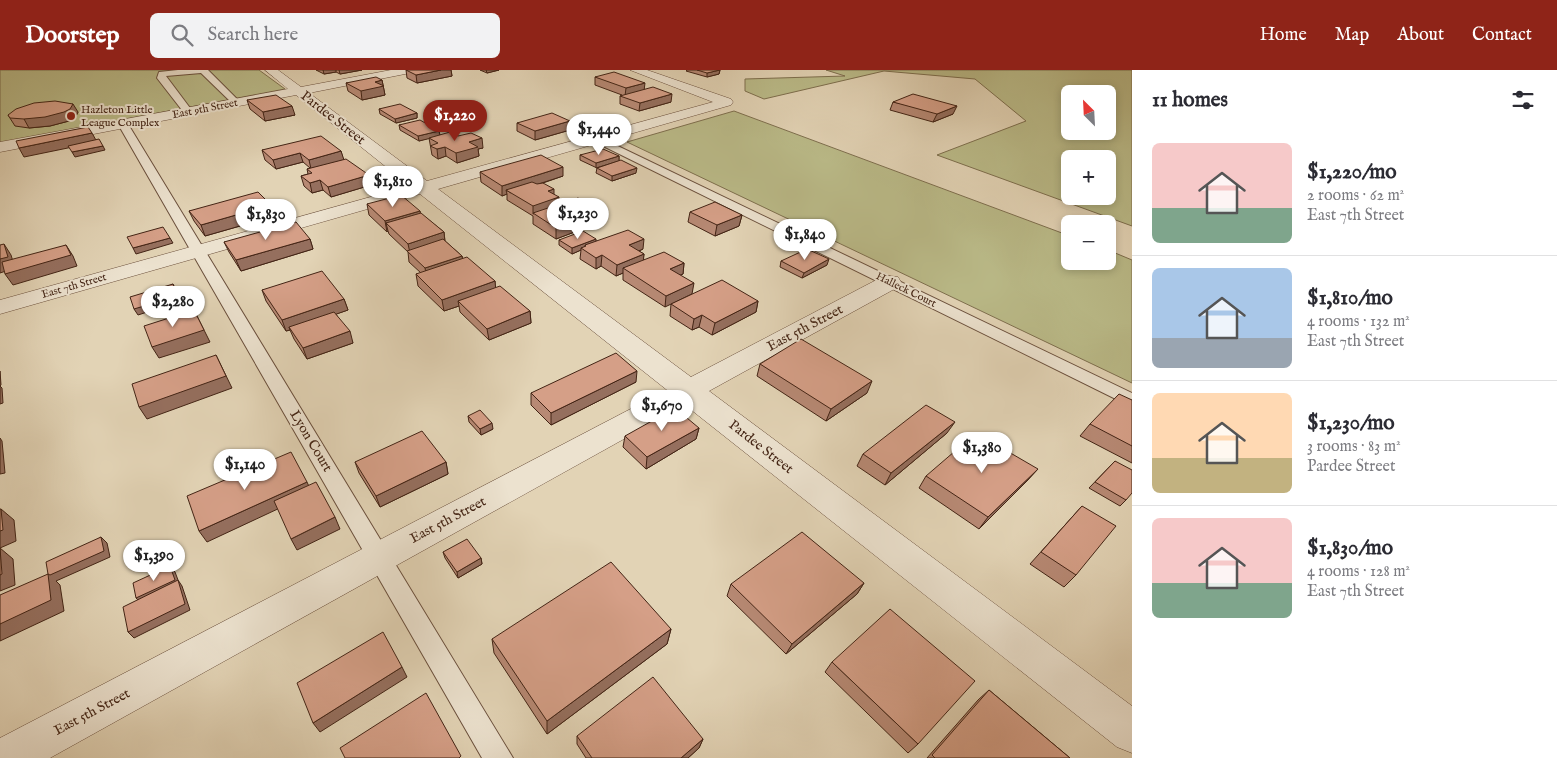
<!DOCTYPE html>
<meta charset="utf-8">
<style>
:root{--surface:#fff;--page:#f2f2f3;--text:#2b2b33;--muted:#7c7c81;--line:#e1e1e2;--accent:#8f2418}
body{margin:0;font-family:"IM FELL English",serif;background:var(--page);color:var(--text);height:100vh;display:flex;flex-direction:column;font-size:19px;white-space:nowrap}
*{box-sizing:border-box;margin:0}
p{font-size:16px;color:var(--muted)}
.icon{flex:none;width:28px;height:28px;fill:none;stroke:currentColor;stroke-width:2;stroke-linecap:round;stroke-linejoin:round}
.map{position:relative;flex:1;overflow:hidden}
.side{display:flex;flex-direction:column;background:var(--surface);width:425px}
.side>*{flex:none}
.needle{width:32px;rotate:336deg}
.controls{position:absolute;left:1061px;top:15px;display:grid;gap:10px}
.controls a{display:grid;place-items:center;width:55px;height:55px;border-radius:8px;background:var(--surface);box-shadow:0 2px 8px #0003;font-size:25px}
.price{position:absolute;translate:-50% -42px;padding:0 11px;border-radius:18px;background:#fff;color:#222;font-size:16px;line-height:32px;filter:drop-shadow(0 1px 2px #0008)}
.price::after{content:'';position:absolute;left:50%;top:30px;width:15px;height:11px;margin-left:-8px;background:inherit;clip-path:polygon(0 0,100% 0,50% 100%)}
.price.active{background:var(--accent);color:#fff}
ul{padding:0;list-style:none}
li{display:flex;align-items:center;gap:15px;height:125px;padding:0 20px}
li+li{border-top:1px solid var(--line)}
li span{display:grid;place-items:center;flex:none;width:140px;height:100px;border-radius:8px;color:#555}
li>.icon{margin-inline-start:auto}
span .icon{width:60px;height:60px;fill:#fffc;stroke-width:1}
li b{font-size:21px}
h2{display:flex;justify-content:space-between;align-items:center;height:60px;padding:0 20px;font-size:21px}
header{display:flex;align-items:center;gap:30px;box-sizing:border-box;height:70px;padding:0 25px;background:var(--accent);color:#fff}
header strong{font-size:24px}
nav{display:flex;gap:28px;margin-inline-start:auto;font-size:18px}
.search{width:350px;height:45px;background:var(--page);display:flex;align-items:center;gap:12px;box-sizing:border-box;padding:0 18px;border-radius:8px;color:var(--muted);font-size:19px}
main{display:flex;flex:1;min-height:0}
.map>svg:first-child{display:block}
</style>
<header>
<strong>Doorstep</strong>
<div class="search"><svg class="icon" aria-label="search" viewBox="0 0 24 24"><circle cx="10" cy="10" r="6"/><path d="M15 15l6 6"/></svg>Search here</div>
<nav><a>Home</a><a>Map</a><a>About</a><a>Contact</a></nav>
</header>
<main>
<div class="map">
<svg width="1132" height="688" viewBox="0 0 1132 688">
<rect width="100%" height="100%" fill="#e2d3b5"/>
<filter id="stains"><feTurbulence type="fractalNoise" baseFrequency=".004" numOctaves="4"/><feColorMatrix values="0 0 0 0 .2 0 0 0 0 .09 0 0 0 0 .02 0 0 0 .5 -.17"/></filter>
<radialGradient id="worn" r=".72"><stop offset=".6" stop-color="#630" stop-opacity="0"/><stop offset="1" stop-color="#630" stop-opacity=".3"/></radialGradient>
<path fill="#baba88" stroke="#7e6f4e" fill-rule="evenodd" d="M0,0H259L285,19L0,73Z
M826,0H1132V156L937,85L1026,51L975,9L884,1L764,29L745,21V9L845,6ZM1070,24H1108V61H1070ZM1070,89H1108V126H1070Z
M734,41L1070,166V191H1108V180L1132,190V313L627,72Z"/>
<g fill="none" stroke-linecap="round" stroke-linejoin="round">
<g stroke="#6b503d" stroke-width="2">
<path id="lane" d="M178,0H208L241,33L234,35L201,3L166,6L193,42L185,44L157,8L159,2Z
M120,52L128,54L513,688H482L118,54Z
M599,67L1132,323V337L595,72L594,70Z"/>
</g>
<g stroke="#6b503d" stroke-width="1">
<path id="street" d="M265,0H278L301,17L391,0H416L410,3L309,23L427,111L713,32L630,0H647L731,29L733,32L731,35L438,119L691,307L882,207L890,206L898,207L901,212L898,217L709,321L1132,636V683L1117,677L685,335L50,688H0V668L667,320L420,124L0,244V230L410,116L296,25L0,82V72L288,19Z"/>
</g>
<use href="#lane" fill="#ece2cf" fill-rule="evenodd"/>
<use href="#street" fill="#ece2cf" fill-rule="evenodd"/>
</g>
<path fill="#b78974" stroke="#432415" d="M316,0H362L340,4L336,2L324,4Z
M406,0H451L452,6L417,13L407,8Z
M480,0H499L487,3Z
M687,0H720L719,4L707,7L686,1Z
M595,7L644,19L671,32L639,41L620,34V26L622,25L595,15Z
M382,10L385,25L362,30L348,21L346,13Z
M247,30L295,45L265,51L250,39Z
M893,32L953,44L933,52L890,40Z
M379,39L417,43V48L396,53L380,44Z
M78,42L75,48L69,51L50,56L29,58L15,56L8,45Z
M517,53L570,60L535,70L517,61Z
M399,55L439,61L440,65L458,66L483,78L478,79L479,86L457,93L446,86L438,89L432,85L429,68L419,71L400,60Z
M262,80L341,81L343,89L371,115L331,127L323,120L312,123L304,116L301,106L308,104L307,99L310,98L303,92L276,99L265,90Z
M580,85L619,86V91L636,103L612,111L596,103L597,98L580,90Z
M480,102L563,106L543,113L554,124L559,135L602,142L601,152L556,169L533,154V146L507,130V124L502,126L481,112Z
M367,134L420,141V143L444,162L445,171L462,186L463,189L495,211V218L530,241L531,253L489,270L460,242L459,236L444,241L418,216L416,204L421,203L409,192L408,182L389,164L388,161L387,162L369,145Z
M271,135L275,146L205,166L194,151L189,141Z
M690,142L742,145L739,156L715,166L688,152Z
M310,169L313,179L241,201L229,182L224,172Z
M559,170L596,171L643,179L639,181L644,184L643,190L684,193L683,204L680,205L665,237L623,210V203L616,206L601,196L596,199L580,189L581,180L572,184L559,175Z
M781,191L827,195L802,208L780,197Z
M262,220L344,229L348,240L336,244L353,273L307,289L294,269L290,260L286,261L266,231Z
M758,231L756,242L712,265L699,257L692,260L670,246L671,234Z
M760,294L867,323L826,351L757,306Z
M636,312L551,355L531,335V323Z
M1132,330V393L1080,366L1090,354Z
M468,346L493,359L481,365L469,352Z
M699,358L696,369L646,399L623,377L625,366Z
M947,363L885,415L857,396L863,384Z
M1115,391L1126,430L1120,436L1089,418Z
M355,392H446L448,404L380,437L359,403Z
M926,406L1028,410L979,459L919,418Z
M1082,436L1076,505L1064,517L1030,494Z
M443,482L481,488L482,494L458,508L445,488Z
M864,513L857,524L786,584L727,526L731,514Z
M671,559L667,574L547,664L494,583L492,569Z
M832,592L918,674L908,683L825,602Z
M989,620L1070,688H927L978,630Z
M577,666L703,669L699,678L688,688H586L577,674Z"/>
<path fill="#956f5e" stroke="#432415" d="M323,0H336V2L324,4Z
M339,0H362L340,4Z
M441,0H451L452,6L417,13L416,5Z
M486,0H499L487,3Z
M720,0L719,4L707,7V3Z
M382,10L385,25L362,30L361,21L375,12Z
M645,13L644,21L625,26L626,18Z
M672,24L671,32L639,41L640,33Z
M73,34L78,42L75,48L69,51L50,56L29,58L24,49Z
M292,36L295,45L265,51L263,42Z
M957,36L953,44L933,52L937,44Z
M417,43V48L396,53L395,49Z
M570,51V60L535,70V61Z
M439,61L440,66L419,71L418,66Z
M92,63L97,72L24,87L19,78Z
M482,68L483,78L478,79L479,86L457,93L456,83L469,72Z
M103,76L105,80L75,87L72,82Z
M445,77L446,86L438,89L437,79Z
M341,81L344,90L311,99L309,90Z
M300,83L303,92L276,99L273,90Z
M619,86V91L596,98V93Z
M563,97V106L511,123L506,120L507,124L502,126V116Z
M637,98L636,103L612,111V106Z
M369,105L371,115L331,127L328,117Z
M320,110L323,120L312,123L310,113Z
M554,119V129L559,127V137L533,144V136L548,121Z
M271,135L275,146L205,166L201,155Z
M420,141L422,151L386,153L388,161L387,162L385,151Z
M602,142L601,152L556,169V158Z
M742,145L739,156L715,166L717,155Z
M444,162L445,173L410,183L408,174Z
M170,168L173,173L136,184L133,178Z
M310,169L313,179L241,201L236,190Z
M596,169V174L586,176L585,175V179L581,178V180L572,184V178Z
M644,169L643,179L628,186L629,175Z
M4,174L11,185L15,198L0,203V189Z
M66,175L73,186L77,196L13,215L5,204Z
M644,184L643,195L623,198V203L616,206L617,195Z
M602,185L601,196L596,199V188Z
M462,186L464,196L427,209L425,198Z
M829,189L827,195L802,208L804,203Z
M684,193L683,204L669,210L670,199Z
M495,211L496,222L458,231L459,236L444,241L442,230Z
M694,213L692,224L665,237L666,226Z
M173,214L181,231L138,245L134,239Z
M344,229L348,240L291,260L289,257L290,260L286,261L282,250Z
M758,231L756,242L712,265L715,253Z
M194,240L210,272L159,288L152,277Z
M530,241L531,253L489,270L487,259Z
M702,245L699,257L692,260L694,249Z
M350,261L353,273L307,289L303,278Z
M216,285L232,318L147,349L139,337Z
M0,301L1,315L0,316Z
M637,301L636,312L551,355V343Z
M872,311L867,323L826,351L831,339Z
M0,316L2,318L3,333L0,334Z
M955,352L947,363L885,415L891,403Z
M492,353L493,359L481,365L480,359Z
M699,358L696,369L646,399L647,387Z
M0,368L2,371L5,403L0,404Z
M446,392L448,404L380,437L376,426Z
M1038,399L1028,410L979,459L988,447Z
M307,412L312,423L207,472L199,461Z
M1,439L14,450L16,471L0,478V461Z
M335,447L340,459L297,480L291,469Z
M101,467L107,473L110,487L56,511L60,515L64,541L0,571V554L48,504Z
M0,478L13,489L15,515L0,521Z
M481,488L482,494L458,508L457,502Z
M170,496L175,502L178,510L182,516L190,540L134,568L128,562L142,534L136,528Z
M864,513L857,524L786,584L792,574Z
M671,559L667,574L547,664V651Z
M402,597L407,607L320,662L313,653Z
M703,669L699,678L688,688H681Z"/>
<path fill="#d59f87" stroke="#432415" d="M406,0H441L416,5Z
M697,0H720L707,3Z
M614,2L645,13L626,18L595,7Z
M376,7L382,10L375,12L384,16L361,21L346,13Z
M653,17L672,24L640,33L620,26Z
M913,24L957,36L937,44L893,32Z
M276,25L292,36L263,42L247,30Z
M55,31L73,34L70,39L64,42L45,47L24,49L10,48L8,45L16,39L34,33Z
M400,34L417,43L395,49L379,39Z
M552,43L570,51L535,61L517,53Z
M420,50L439,61L418,66L399,55Z
M88,57L92,63L19,78L16,71Z
M450,62L458,66L471,63L482,68L469,72L478,77L456,83L445,77L437,79L430,76L438,73L429,68Z
M321,66L341,81L309,90L300,83L273,90L262,80Z
M99,69L103,76L72,82L68,76Z
M603,79L619,86L596,93L580,85Z
M541,85L563,97L502,116L480,102Z
M346,89L369,105L328,117L320,110L310,113L301,106L312,103L307,99Z
M621,90L637,98L612,106L597,98Z
M532,112L537,114L543,113L554,119L548,121L559,127L533,136L506,120Z
M258,122L271,135L201,155L189,141Z
M401,125L420,141L385,151L367,134Z
M578,128L602,142L556,158L533,143Z
M715,132L742,145L717,155L690,142Z
M421,143L444,162L408,174L386,153Z
M296,152L310,169L236,190L224,172Z
M163,157L170,168L133,178L127,167Z
M628,160L644,169L629,175L644,184L617,195L602,185L596,188L581,178L586,176L585,175Z
M583,161L596,169L572,178L559,170Z
M443,169L462,186L425,198L407,181Z
M4,174L8,187L0,189V175Z
M66,175L71,185L5,204L2,192Z
M807,179L829,189L804,203L781,191Z
M664,182L684,193L670,199L694,213L666,226L623,198Z
M467,187L495,211L442,230L416,204Z
M322,201L344,229L282,250L262,220Z
M722,210L758,231L715,253L702,245L694,249L671,234Z
M173,214L178,226L134,239L130,227Z
M500,216L530,241L487,259L458,231Z
M194,240L204,260L152,277L144,256Z
M334,242L350,261L303,278L289,257Z
M801,269L872,311L831,339L760,294Z
M616,283L637,301L551,343L531,323Z
M216,285L226,306L139,337L132,314Z
M1119,324L1132,330V376L1090,354Z
M926,335L955,352L891,403L863,384Z
M675,338L699,358L647,387L625,366Z
M480,340L492,353L480,359L468,346Z
M422,361L446,392L376,426L355,392Z
M976,363L1038,399L988,447L926,406Z
M291,382L307,412L199,461L187,426Z
M1115,391L1132,400V423L1126,430L1095,412Z
M316,412L335,447L291,469L274,431Z
M1082,436L1116,456L1076,505L1041,482Z
M0,439H1L3,460L0,461Z
M802,462L864,513L792,574L731,514Z
M101,467L104,481L50,505L48,504L46,492Z
M467,469L481,488L457,502L443,482Z
M0,478L2,504L0,505Z
M611,492L671,559L547,651L492,569Z
M170,496L175,510L136,528L133,513Z
M48,504L51,530L0,554V525Z
M178,510L185,534L128,562L123,537Z
M890,539L975,611L918,674L832,592Z
M383,562L402,597L313,653L297,613Z
M653,607L703,669L681,688H592L577,666Z
M989,620L1070,688H935L932,685Z
M426,623L461,686L459,688H345L340,678Z"/>
<circle fill="#8f2418" stroke="#ece2cf" stroke-width="2" cx="71" cy="46" r="5"/>
<g text-anchor="middle" dominant-baseline="central" stroke-width="4" stroke-linejoin="round" paint-order="stroke">
<g font-size="11" fill="#432415" stroke="#ece2cf">
<text transform="translate(205 39) rotate(-11)">East 9th Street</text>
<text transform="translate(74 216) rotate(-16)">East 7th Street</text>
<text transform="translate(906 220) rotate(26)">Halleck Court</text>
</g>
<g font-size="11" fill="#432415" stroke="#ece2cf" text-anchor="start">
<text x="81" y="40">Hazleton Little<tspan x="81" dy="13">League Complex</tspan></text>
</g>
<g font-size="14" fill="#432415" stroke="#ece2cf">
<text transform="translate(333 48) rotate(38)">Pardee Street</text>
<text transform="translate(805 258) rotate(-28)">East 5th Street</text>
<text transform="translate(311 371) rotate(59)">Lyon Court</text>
<text transform="translate(761 377) rotate(38)">Pardee Street</text>
<text transform="translate(448 450) rotate(-28)">East 5th Street</text>
<text transform="translate(92 642) rotate(-28)">East 5th Street</text>
</g>
</g>
<rect width="100%" height="100%" filter="url(#stains)"/>
<rect width="100%" height="100%" fill="url(#worn)"/>
</svg>
<div class="controls">
<a><svg class="needle" viewBox="-14 -14 28 28"><path d="M0-13l5 13h-10z" fill="#e53935"/><path d="M0 13l5-13h-10z" fill="#7c7c81"/></svg></a>
<a>+</a>
<a>−</a>
</div>
<b class="price active" style="left:455px;top:72px">$1,220</b>
<b class="price" style="left:599px;top:86px">$1,440</b>
<b class="price" style="left:393px;top:138px">$1,810</b>
<b class="price" style="left:578px;top:170px">$1,230</b>
<b class="price" style="left:266px;top:171px">$1,830</b>
<b class="price" style="left:805px;top:191px">$1,840</b>
<b class="price" style="left:173px;top:258px">$2,280</b>
<b class="price" style="left:662px;top:362px">$1,670</b>
<b class="price" style="left:982px;top:404px">$1,380</b>
<b class="price" style="left:245px;top:421px">$1,140</b>
<b class="price" style="left:154px;top:512px">$1,390</b>
</div>
<section class="side">
<h2>11 homes<svg class="icon" aria-label="filters" viewBox="0 0 24 24"><path d="M4 7h16M4 17h16"/><circle cx="9" cy="7" r="2"/><circle cx="15" cy="17" r="2"/></svg></h2>
<ul>
<li><span style="background:linear-gradient(#f6c9c9 65%,#7fa58c 0)"><svg class="icon" aria-label="home" viewBox="0 0 24 24"><path d="M3 11l9-7 9 7M6 9v11h12V9"/></svg></span><div><b>$1,220/mo</b><p>2 rooms · 62 m²</p><p>East 7th Street</p></div></li>
<li><span style="background:linear-gradient(#a9c7e8 70%,#9aa5b1 0)"><svg class="icon" aria-label="home" viewBox="0 0 24 24"><path d="M3 11l9-7 9 7M6 9v11h12V9"/></svg></span><div><b>$1,810/mo</b><p>4 rooms · 132 m²</p><p>East 7th Street</p></div></li>
<li><span style="background:linear-gradient(#ffd9b3 65%,#c2b280 0)"><svg class="icon" aria-label="home" viewBox="0 0 24 24"><path d="M3 11l9-7 9 7M6 9v11h12V9"/></svg></span><div><b>$1,230/mo</b><p>3 rooms · 83 m²</p><p>Pardee Street</p></div></li>
<li><span style="background:linear-gradient(#f6c9c9 65%,#7fa58c 0)"><svg class="icon" aria-label="home" viewBox="0 0 24 24"><path d="M3 11l9-7 9 7M6 9v11h12V9"/></svg></span><div><b>$1,830/mo</b><p>4 rooms · 128 m²</p><p>East 7th Street</p></div></li>
</ul>
</section>
</main>
